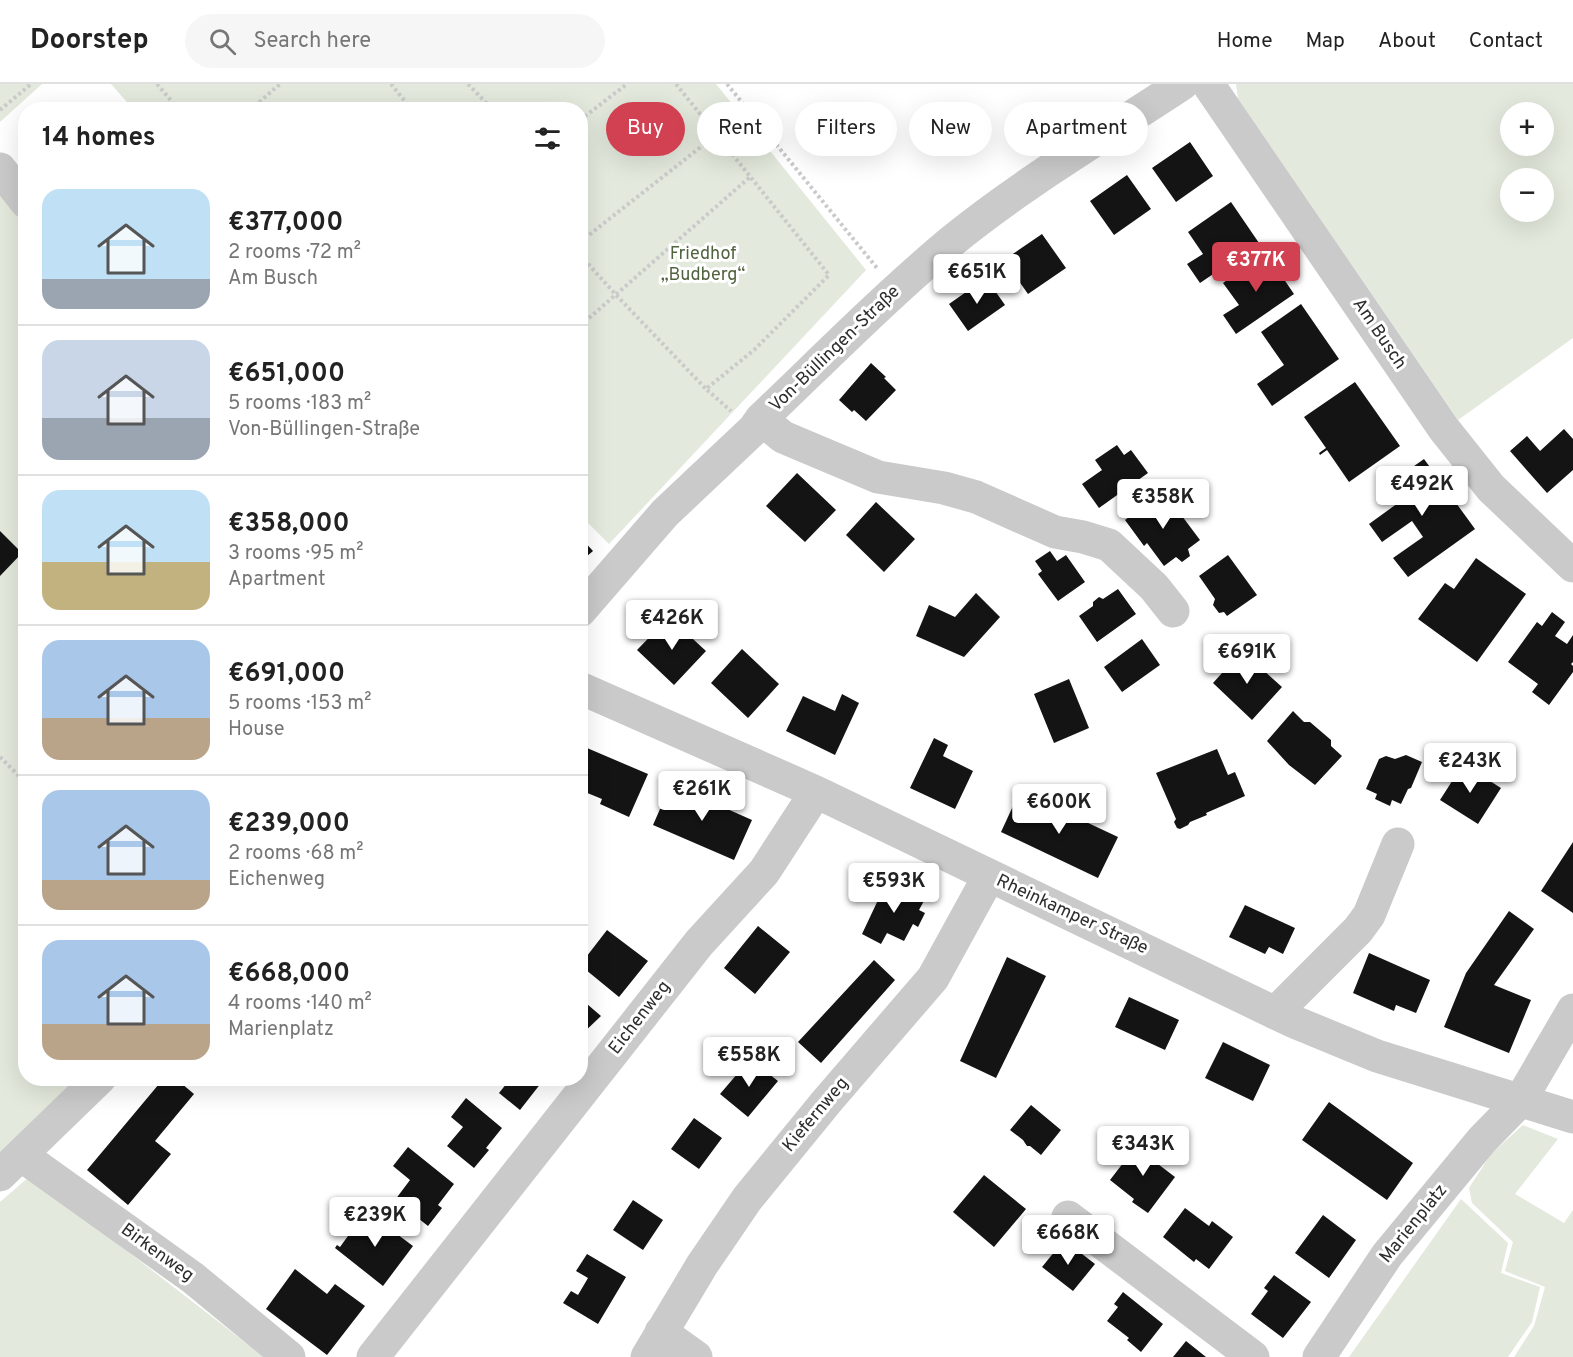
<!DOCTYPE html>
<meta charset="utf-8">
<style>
:root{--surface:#fff;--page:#f6f6f6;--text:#222;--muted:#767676;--line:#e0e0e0;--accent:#d14151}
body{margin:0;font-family:Overpass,sans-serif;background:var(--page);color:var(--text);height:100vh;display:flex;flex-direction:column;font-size:22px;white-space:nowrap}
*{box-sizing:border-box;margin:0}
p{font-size:20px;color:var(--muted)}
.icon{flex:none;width:33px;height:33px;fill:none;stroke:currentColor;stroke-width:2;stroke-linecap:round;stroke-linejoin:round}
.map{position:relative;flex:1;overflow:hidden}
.sheet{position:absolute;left:18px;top:18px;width:570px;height:984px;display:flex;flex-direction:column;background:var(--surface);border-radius:24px;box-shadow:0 6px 24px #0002}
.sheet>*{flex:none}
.top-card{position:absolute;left:606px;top:18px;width:570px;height:54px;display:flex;gap:12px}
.controls{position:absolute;left:1500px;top:18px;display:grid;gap:12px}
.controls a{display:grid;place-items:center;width:54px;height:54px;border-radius:50%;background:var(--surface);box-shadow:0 6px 24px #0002;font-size:30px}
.price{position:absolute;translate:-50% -51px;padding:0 14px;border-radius:6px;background:#fff;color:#222;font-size:20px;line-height:39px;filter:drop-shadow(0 2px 3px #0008)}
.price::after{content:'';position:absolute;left:50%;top:36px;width:18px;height:14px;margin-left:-9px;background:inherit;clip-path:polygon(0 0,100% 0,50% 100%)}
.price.current{background:var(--accent);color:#fff}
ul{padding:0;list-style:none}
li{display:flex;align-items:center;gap:18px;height:150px;padding:0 24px}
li+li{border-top:2px solid var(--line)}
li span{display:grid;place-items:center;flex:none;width:168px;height:120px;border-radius:18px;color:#555}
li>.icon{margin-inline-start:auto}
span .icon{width:72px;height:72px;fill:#fffc;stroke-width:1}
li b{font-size:26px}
h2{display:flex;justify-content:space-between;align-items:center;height:72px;padding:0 24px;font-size:26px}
.tag{padding:0 21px;border-radius:27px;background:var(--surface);box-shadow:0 6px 24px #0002;font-size:21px;line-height:54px}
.tag.current{background:var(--accent);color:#fff}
header{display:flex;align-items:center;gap:36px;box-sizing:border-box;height:84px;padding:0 30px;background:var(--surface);border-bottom:2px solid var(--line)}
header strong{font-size:28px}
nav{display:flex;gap:33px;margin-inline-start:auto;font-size:21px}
.search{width:420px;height:54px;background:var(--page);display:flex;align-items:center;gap:15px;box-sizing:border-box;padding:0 21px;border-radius:33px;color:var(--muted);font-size:22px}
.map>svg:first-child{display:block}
</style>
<header>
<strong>Doorstep</strong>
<div class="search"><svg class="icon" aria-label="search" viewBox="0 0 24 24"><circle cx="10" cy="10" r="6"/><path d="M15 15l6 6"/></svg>Search here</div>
<nav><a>Home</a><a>Map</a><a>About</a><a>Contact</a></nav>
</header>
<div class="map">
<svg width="1573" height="1273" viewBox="0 0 1573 1273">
<rect width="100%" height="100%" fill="#fff"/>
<path fill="#e3e9dc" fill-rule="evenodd" d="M0,0H42L0,38Z
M111,0H716L866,186L609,460L581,432L580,26L133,25Z
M1236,0H1573V254L1458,336L1238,15ZM1510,28H1544V62H1510ZM1510,94H1544V128H1510Z
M0,106L26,138V994L80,995L0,1069Z
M1523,1041L1558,1055L1515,1110L1564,1139L1573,1126V1273H1514L1534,1242L1545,1203L1505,1187L1513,1158L1472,1119L1469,1104L1491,1070Z
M30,1092L264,1273H0V1118Z
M1461,1115L1508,1159L1501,1189L1540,1203L1532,1238L1508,1273H1349Z"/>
<path fill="#141414" d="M1190,58L1213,92L1176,118L1152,84Z
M1127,91L1151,125L1114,151L1090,117Z
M1231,118L1259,159L1200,199L1187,180L1203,170L1188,148Z
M1042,150L1066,184L1028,210L1004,176Z
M1266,169L1294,210L1236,250L1223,231L1239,221L1223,199Z
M986,194L1005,221L968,247L949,220Z
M1301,220L1339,275L1272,322L1257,300L1284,281L1261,248Z
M871,279L886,293L884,294L896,306L866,337L854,326L852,328L839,316Z
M1355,298L1400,362L1349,398L1327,366L1320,371L1319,369L1326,364L1304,333Z
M1564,345L1573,355V386L1547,409L1510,367L1527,352L1540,367Z
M1117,361L1124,371L1131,366L1148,389L1099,424L1082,400L1102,386L1095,376Z
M1424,375L1475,445L1408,493L1393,474L1423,453L1412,437L1382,458L1369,440L1398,419L1386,402Z
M797,389L836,426L805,458L766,422Z
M1164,408L1200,456L1188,465L1190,472L1182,478L1176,473L1164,482L1147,459L1144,462L1125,436Z
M876,418L915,455L884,488L846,451Z
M0,447L22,469L0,492Z
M580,453L593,467L580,478Z
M1050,467L1057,477L1066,471L1085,498L1058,517L1038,490L1042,487L1035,477Z
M1228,471L1257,511L1227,532L1224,528L1219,529L1213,521L1215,515L1199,492Z
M1476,474L1526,510L1477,578L1418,535L1445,499L1454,505Z
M1118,505L1136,530L1097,558L1079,532L1093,522V518L1099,513L1103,515Z
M976,509L1000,533L964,573L916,552L929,521L955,533Z
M1552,528L1565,538L1555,552L1567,560L1573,551V578L1571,580L1573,582V588L1549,621L1532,608L1538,600L1508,578L1537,538L1542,542Z
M669,533L706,567L674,601L637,566Z
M1142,555L1160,581L1122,608L1104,583Z
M742,565L779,600L748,634L711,599Z
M1242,567L1282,603L1252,636L1213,599Z
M1069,595L1089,644L1054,659L1034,610Z
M842,610L859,619L835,671L786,647L803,612L835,627Z
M1293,627L1304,638H1310L1331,656V662L1342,672L1315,701L1289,681L1267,657Z
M934,654L948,661L943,672L973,687L955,725L910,704Z
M580,661L648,690L629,733L600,720L602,715L580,706Z
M1217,665L1228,691L1235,688L1245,712L1206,729L1207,731L1190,738L1188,741L1180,745L1177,744L1174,738L1176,735L1156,689Z
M1406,671L1422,678L1411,704L1408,705L1401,720L1392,716L1390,722L1375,715L1377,710L1366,705L1379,675L1386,672L1395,675Z
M1463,680L1501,704L1478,740L1440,716Z
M671,700L752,736L734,776L653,741Z
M1020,707L1118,753L1098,794L1001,748Z
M1573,758V829L1541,807Z
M887,797L925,815L919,826L925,829L918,843L913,840L904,857L887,849L881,860L862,850Z
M1245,821L1295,844L1283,870L1269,863L1265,870L1229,853Z
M1509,827L1534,845L1494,901L1531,916L1509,969L1444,943L1466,889Z
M758,842L790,868L755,910L724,884Z
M607,846L648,877L619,913L580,881Z
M1369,869L1430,896L1416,929L1396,921L1394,927L1353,909Z
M1007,873L1046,892L996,994L960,977Z
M874,876L895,896L821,979L798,958Z
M1129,913L1179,936L1165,966L1115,943Z
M580,914L601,932L580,952Z
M1223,958L1270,981L1253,1017L1205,994Z
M750,975L778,997L748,1033L720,1010Z
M164,994H175L194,1010L155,1057L171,1070L128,1121L87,1086Z
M511,994H545L520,1026L499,1009Z
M466,1014L502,1044L486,1064L489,1066L474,1084L447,1062L463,1043L451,1033Z
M1329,1018L1413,1079L1387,1116L1302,1056Z
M1031,1021L1061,1046L1041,1071L1030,1062H1027L1023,1056L1010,1046Z
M694,1034L722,1054L699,1085L671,1065Z
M1140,1057L1159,1072L1154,1077L1175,1093L1148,1129L1132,1118L1134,1115L1110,1096Z
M408,1063L454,1100L438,1121L442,1124L428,1142L395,1116L410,1096L393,1082Z
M984,1091L1026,1125L994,1163L953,1128Z
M633,1116L663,1136L643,1166L613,1146Z
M1185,1124L1209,1142L1212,1137L1233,1153L1209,1185L1196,1175L1194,1178L1163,1153Z
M366,1127L413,1162L383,1202L335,1164L337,1161L340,1163Z
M1323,1131L1356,1156L1329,1194L1295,1169Z
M1064,1156L1095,1180L1073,1207L1042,1183Z
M587,1170L626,1193L598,1240L563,1219L571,1207L578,1211L588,1194L576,1187Z
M295,1185L327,1210L335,1200L365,1222L327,1271L266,1225Z
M1274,1191L1311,1218L1283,1254L1251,1230L1268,1207L1264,1204Z
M1123,1208L1163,1240L1141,1268L1127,1256L1129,1254L1107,1237L1118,1223L1114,1220Z
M1186,1257L1206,1273H1173Z"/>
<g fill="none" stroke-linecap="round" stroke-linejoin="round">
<path stroke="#cacaca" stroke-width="4" stroke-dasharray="3 3" stroke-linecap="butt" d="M157,0L179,26
M391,0L412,26
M468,0L493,26
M676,0L829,191L754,266L706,305L731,327
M727,0L877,184
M0,26L31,0
M250,26L280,0
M403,26L408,21
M580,36L627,0
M580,158L716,51
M580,171L617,212L706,305
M580,242L750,93
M0,673L26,699"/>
<path stroke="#cacaca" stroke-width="33" d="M1208,0L1444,345L1491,404L1573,482
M0,85L26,118
M761,335L783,353L878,393L944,404L976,413L1055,448L1083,453L1109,461L1154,503L1173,527
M580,527L665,429L754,345L761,335C824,275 885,213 952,157C1023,99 1105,51 1182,0
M580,604L816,708L1292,937L1377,972L1573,1033
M1275,929L1358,846L1369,831L1398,760
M21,1071L193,1194L289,1273
M0,1091L100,994
M1068,1133L1253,1273
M661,1248L696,1273
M373,1273L699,859L764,788L816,708
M647,1273L702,1181L747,1115L827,1017L933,894L989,792
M1319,1273L1387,1171L1482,1056L1520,1017L1573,926"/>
</g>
<g text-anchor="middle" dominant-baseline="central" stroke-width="6" stroke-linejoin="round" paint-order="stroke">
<g font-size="18" fill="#52633f" stroke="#fff">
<text x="703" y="170">Friedhof<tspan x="703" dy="21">„Budberg“</tspan></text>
</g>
<g font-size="18" fill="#2d2d2d" stroke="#fff">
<text transform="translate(1379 250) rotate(56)">Am Busch</text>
<text transform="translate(835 265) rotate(-44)">Von-Büllingen-Straße</text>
<text transform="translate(1072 831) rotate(25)">Rheinkamper Straße</text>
<text transform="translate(640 934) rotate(-52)">Eichenweg</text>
<text transform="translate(816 1031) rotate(-50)">Kiefernweg</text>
<text transform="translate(1414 1140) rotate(-51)">Marienplatz</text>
<text transform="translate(157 1169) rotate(36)">Birkenweg</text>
</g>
</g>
</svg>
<div class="controls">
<a>+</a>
<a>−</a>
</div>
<b class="price current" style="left:1256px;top:209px">€377K</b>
<b class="price" style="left:977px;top:221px">€651K</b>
<b class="price" style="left:1422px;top:433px">€492K</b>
<b class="price" style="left:1163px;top:446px">€358K</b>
<b class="price" style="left:672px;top:567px">€426K</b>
<b class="price" style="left:1247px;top:601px">€691K</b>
<b class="price" style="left:1470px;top:710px">€243K</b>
<b class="price" style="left:702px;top:738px">€261K</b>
<b class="price" style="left:1059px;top:751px">€600K</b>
<b class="price" style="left:894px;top:830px">€593K</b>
<b class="price" style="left:749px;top:1004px">€558K</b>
<b class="price" style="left:1143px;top:1093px">€343K</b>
<b class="price" style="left:375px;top:1164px">€239K</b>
<b class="price" style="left:1068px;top:1182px">€668K</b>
<div class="top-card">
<a class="tag current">Buy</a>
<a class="tag">Rent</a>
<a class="tag">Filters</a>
<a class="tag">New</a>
<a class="tag">Apartment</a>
</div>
<section class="sheet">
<h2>14 homes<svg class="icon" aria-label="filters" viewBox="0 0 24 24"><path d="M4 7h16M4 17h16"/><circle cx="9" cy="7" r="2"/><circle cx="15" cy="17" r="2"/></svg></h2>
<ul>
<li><span style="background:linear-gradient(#bfe0f5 75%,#9aa5b1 0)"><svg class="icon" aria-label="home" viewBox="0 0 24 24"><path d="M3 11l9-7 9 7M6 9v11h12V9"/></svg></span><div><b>€377,000</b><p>2 rooms · 72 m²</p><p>Am Busch</p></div></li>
<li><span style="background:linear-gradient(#c9d6e8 65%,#9aa5b1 0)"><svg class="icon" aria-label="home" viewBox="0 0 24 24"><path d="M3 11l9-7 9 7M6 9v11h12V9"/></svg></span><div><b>€651,000</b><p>5 rooms · 183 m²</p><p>Von-Büllingen-Straße</p></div></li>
<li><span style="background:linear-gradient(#bfe0f5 60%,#c2b280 0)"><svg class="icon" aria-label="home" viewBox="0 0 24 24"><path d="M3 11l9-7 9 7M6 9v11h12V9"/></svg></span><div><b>€358,000</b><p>3 rooms · 95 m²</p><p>Apartment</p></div></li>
<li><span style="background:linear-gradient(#a9c7e8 65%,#b9a48a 0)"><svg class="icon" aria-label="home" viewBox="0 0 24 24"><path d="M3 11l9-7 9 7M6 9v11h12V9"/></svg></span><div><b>€691,000</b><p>5 rooms · 153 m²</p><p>House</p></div></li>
<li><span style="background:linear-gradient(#a9c7e8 75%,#b9a48a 0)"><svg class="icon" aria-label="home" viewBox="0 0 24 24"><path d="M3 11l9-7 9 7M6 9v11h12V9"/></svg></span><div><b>€239,000</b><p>2 rooms · 68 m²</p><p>Eichenweg</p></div></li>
<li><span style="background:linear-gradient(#a9c7e8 70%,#b9a48a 0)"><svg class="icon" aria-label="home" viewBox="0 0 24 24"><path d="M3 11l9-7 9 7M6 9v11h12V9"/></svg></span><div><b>€668,000</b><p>4 rooms · 140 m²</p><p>Marienplatz</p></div></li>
</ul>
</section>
</div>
